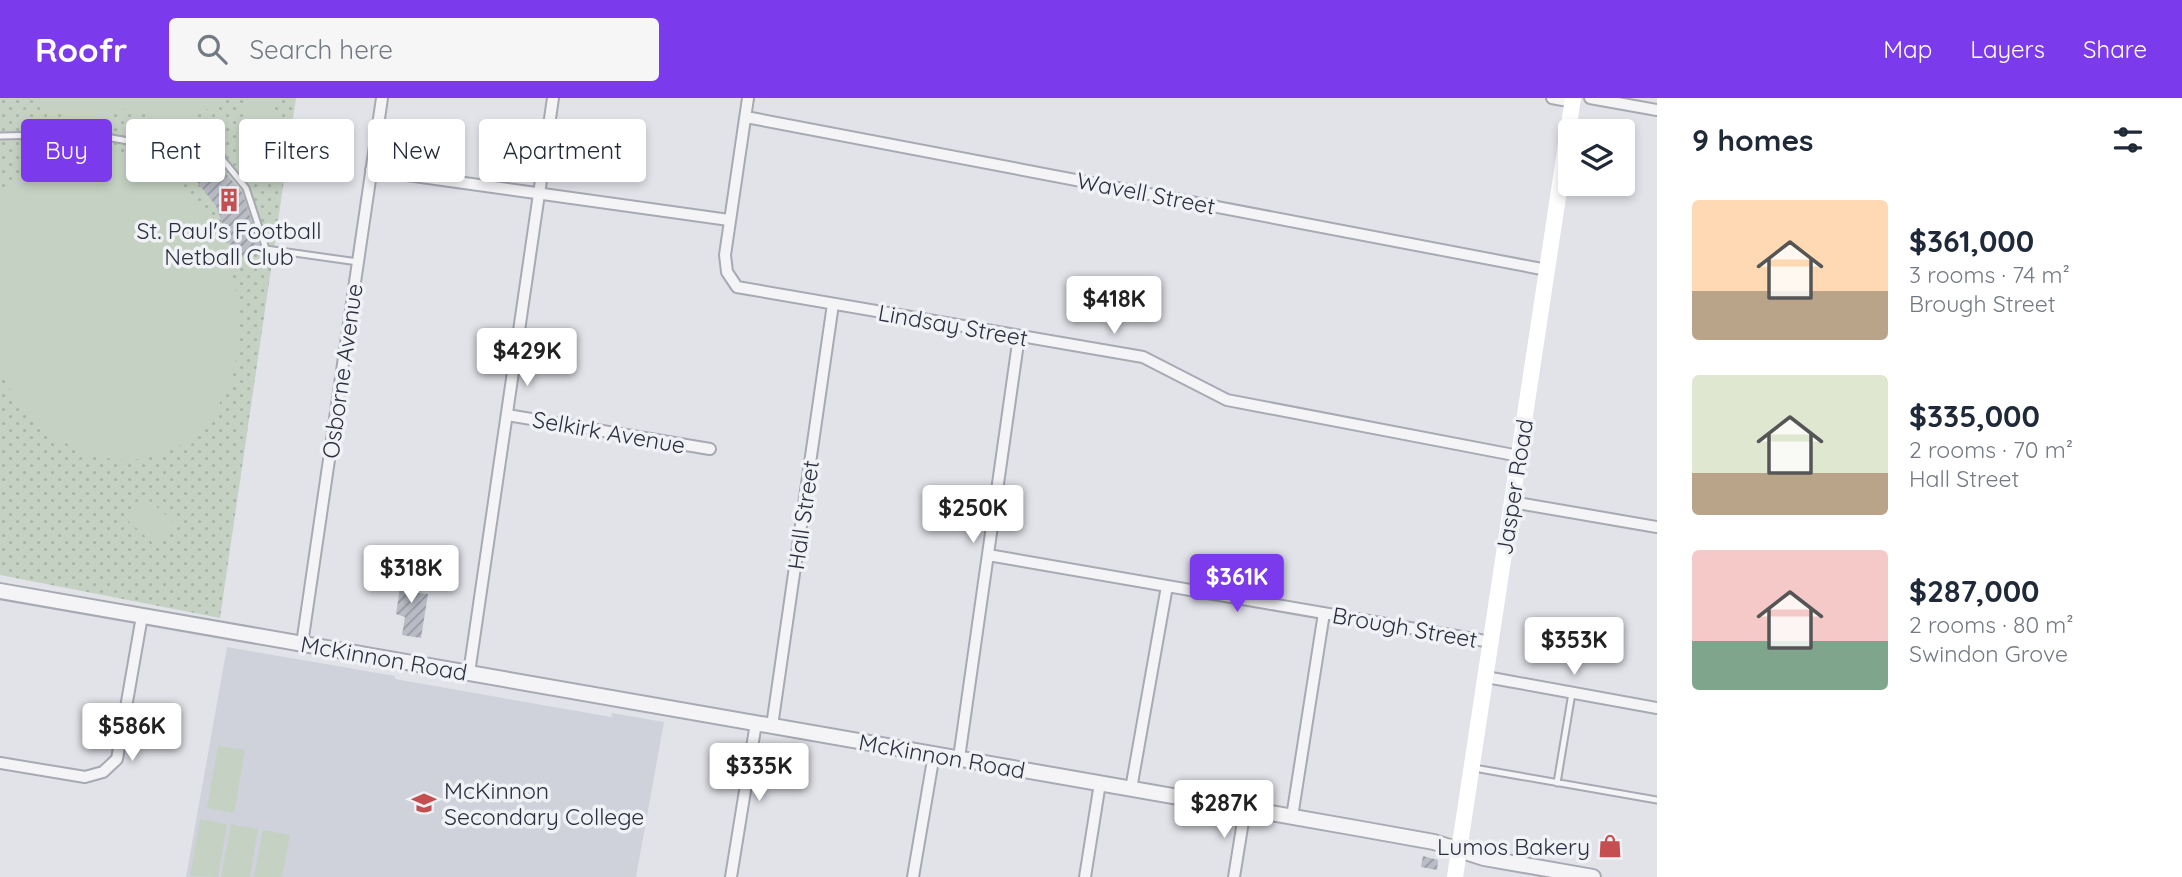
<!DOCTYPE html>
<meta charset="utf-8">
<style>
:root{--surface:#fff;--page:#f6f6f7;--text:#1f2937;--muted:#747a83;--accent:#7c3aed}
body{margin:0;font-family:Quicksand,sans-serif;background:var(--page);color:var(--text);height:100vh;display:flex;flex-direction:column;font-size:26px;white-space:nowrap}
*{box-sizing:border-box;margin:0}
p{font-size:23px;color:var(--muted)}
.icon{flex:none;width:38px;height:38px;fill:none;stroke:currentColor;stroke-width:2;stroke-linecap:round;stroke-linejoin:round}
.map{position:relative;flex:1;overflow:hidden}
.side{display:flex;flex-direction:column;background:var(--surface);width:525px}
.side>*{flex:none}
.hud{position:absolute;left:21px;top:21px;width:665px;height:63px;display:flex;gap:14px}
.fabs{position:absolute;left:1558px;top:21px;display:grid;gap:14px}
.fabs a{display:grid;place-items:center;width:77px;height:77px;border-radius:7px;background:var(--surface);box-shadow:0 4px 10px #0003;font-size:35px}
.price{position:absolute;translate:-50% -60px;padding:0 16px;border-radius:7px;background:#fff;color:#222;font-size:23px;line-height:46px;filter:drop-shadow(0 2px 4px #0008)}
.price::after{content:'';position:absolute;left:50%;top:42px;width:21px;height:16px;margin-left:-10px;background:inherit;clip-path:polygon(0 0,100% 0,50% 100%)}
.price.on{background:var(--accent);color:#fff}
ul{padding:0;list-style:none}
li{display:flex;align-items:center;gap:21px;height:175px;padding:0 35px}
li span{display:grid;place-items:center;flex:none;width:196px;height:140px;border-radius:7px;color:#555}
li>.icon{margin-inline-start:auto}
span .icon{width:84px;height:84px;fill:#fffc;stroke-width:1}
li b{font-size:30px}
h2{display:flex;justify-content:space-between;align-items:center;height:84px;padding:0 35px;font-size:30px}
.tag{padding:0 24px;border-radius:7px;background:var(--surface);box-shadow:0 4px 10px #0003;font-size:24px;line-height:63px}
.tag.on{background:var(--accent);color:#fff}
header{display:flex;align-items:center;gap:42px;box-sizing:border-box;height:98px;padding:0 35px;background:var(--accent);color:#fff}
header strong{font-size:33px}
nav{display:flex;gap:38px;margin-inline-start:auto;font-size:24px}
.search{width:490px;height:63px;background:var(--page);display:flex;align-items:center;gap:18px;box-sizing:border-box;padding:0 24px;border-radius:7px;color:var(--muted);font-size:26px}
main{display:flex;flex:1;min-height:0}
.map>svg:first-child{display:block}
</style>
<header>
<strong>Roofr</strong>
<div class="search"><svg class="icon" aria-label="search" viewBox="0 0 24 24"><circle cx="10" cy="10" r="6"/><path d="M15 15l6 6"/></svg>Search here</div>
<nav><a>Map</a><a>Layers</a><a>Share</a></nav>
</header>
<main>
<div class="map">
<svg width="1657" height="779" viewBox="0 0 1657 779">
<defs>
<pattern id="park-dots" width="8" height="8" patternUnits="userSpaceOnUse" patternTransform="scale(1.75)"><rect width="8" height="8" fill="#c5d2c3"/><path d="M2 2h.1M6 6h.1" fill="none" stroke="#a9b5a9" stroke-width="1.8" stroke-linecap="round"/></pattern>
<pattern id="building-hatch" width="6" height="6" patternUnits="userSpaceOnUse" patternTransform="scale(1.75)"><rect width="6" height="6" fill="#b9bcc5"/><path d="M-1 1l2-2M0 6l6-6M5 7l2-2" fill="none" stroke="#9799a1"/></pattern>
</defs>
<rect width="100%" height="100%" fill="#e1e3e9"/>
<path fill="#cfd2da" d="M227,549L395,578V581L611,619L612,615L664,624L636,779H186Z"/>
<path fill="url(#park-dots)" d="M0,0H296L220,520L0,477Z"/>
<path fill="#c5d2c3" d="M30,0H225C199,17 186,25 154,19C145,17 136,12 128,11C122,10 113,16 107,18C80,26 52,15 30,0Z
M243,0H271L276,46L248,49Z
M77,51C91,51 105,50 119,54C216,80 266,209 224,297C212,322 192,344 165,354C143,363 121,364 97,358C55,347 19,312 0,274V103L18,80L42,62Z
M144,398L174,424L154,446L125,420Z
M218,648L245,652L234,715L207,710Z
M200,721L227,726L218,779L190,778Z
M231,726L258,731L250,779H221Z
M263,732L290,737L282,779H254Z"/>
<path fill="url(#building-hatch)" d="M200,46L242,94L261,152L235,160L216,108L180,62Z
M404,463L413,465L409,494L428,496L421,540L402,537L405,519L396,516Z
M1423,758L1438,762L1437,772L1421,769Z"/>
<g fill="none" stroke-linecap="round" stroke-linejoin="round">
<g stroke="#a7a9b3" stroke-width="9">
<path id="service" d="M0,38L89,36L145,46L176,47L188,41H205L217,48L223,62L246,90L266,151L358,164
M1474,670L1657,702
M1557,685L1572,595"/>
</g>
<g stroke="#a7a9b3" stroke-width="14">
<path id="minor" d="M748,0L725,157L727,174L737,189L1143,259L1227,302L1519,358
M1552,0L1573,4
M1590,0L1657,12
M746,19L1547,172
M371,72L729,122
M507,317L710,351
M1512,404L1657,429
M988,457L1491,544
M302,546L382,0
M469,575L553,0
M1486,579L1657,610
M772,628L833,206
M959,660L1019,238
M0,665L85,679L103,674L117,661L142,518
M1131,691L1167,488
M1292,719L1324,515
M731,779L756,625
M913,779L934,656
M1085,779L1100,685
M1234,779L1245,711"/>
</g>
<g stroke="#a7a9b3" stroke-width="18">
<path id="tertiary" d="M0,493L1356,730L1434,744L1484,760L1593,779"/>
</g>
<use href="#service" stroke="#f4f4f7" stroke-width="5"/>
<use href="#minor" stroke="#f4f4f7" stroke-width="10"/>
<use href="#tertiary" stroke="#f4f4f7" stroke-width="14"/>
<path stroke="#fff" stroke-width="16" d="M1455,779L1573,0"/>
</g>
<defs>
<g id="building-bare" transform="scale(1.89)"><path d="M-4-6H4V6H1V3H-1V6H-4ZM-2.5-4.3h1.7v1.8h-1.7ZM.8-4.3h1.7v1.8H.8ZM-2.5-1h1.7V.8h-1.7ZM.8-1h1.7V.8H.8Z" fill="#c54f50" stroke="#f1f2f6" stroke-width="2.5" paint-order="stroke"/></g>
<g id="school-bare" transform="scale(1.89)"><path d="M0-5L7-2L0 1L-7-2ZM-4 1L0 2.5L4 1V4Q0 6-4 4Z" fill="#c54f50" stroke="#f1f2f6" stroke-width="2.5" paint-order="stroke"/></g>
<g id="shop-bare" transform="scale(1.89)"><path d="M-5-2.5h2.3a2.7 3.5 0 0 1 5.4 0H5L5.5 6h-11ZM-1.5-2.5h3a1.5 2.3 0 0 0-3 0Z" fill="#c54f50" stroke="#f1f2f6" stroke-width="2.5" paint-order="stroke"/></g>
</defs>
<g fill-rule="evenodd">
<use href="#building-bare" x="229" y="102"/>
<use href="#school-bare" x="424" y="705"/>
<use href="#shop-bare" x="1610" y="748"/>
</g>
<g text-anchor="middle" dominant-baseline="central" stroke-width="7" stroke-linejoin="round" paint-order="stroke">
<g font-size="23" fill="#2b2f3f" stroke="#f1f2f6">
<text transform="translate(1146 95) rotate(11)">Wavell Street</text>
<text transform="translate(953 227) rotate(10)">Lindsay Street</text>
<text transform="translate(342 273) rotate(-82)">Osborne Avenue</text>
<text transform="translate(609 334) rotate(10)">Selkirk Avenue</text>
<text transform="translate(1514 389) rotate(-81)">Jasper Road</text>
<text transform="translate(803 417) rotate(-82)">Hall Street</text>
<text transform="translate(1405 529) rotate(10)">Brough Street</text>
<text transform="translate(384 560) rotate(10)">McKinnon Road</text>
<text transform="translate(942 658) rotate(10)">McKinnon Road</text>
</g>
<g font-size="23" fill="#2b2f3f" stroke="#f1f2f6">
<text x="229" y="132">St. Paul's Football<tspan x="229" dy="26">Netball Club</tspan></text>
<text x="444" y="692" text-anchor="start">McKinnon<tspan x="444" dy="26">Secondary College</tspan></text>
<text x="1590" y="748" text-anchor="end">Lumos Bakery</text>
</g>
</g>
</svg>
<div class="fabs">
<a><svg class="icon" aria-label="layers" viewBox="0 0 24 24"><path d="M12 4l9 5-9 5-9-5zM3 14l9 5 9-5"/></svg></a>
</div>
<b class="price" style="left:1114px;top:238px">$418K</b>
<b class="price" style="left:527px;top:290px">$429K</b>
<b class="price" style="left:973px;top:447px">$250K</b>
<b class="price" style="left:411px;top:507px">$318K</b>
<b class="price on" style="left:1237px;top:516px">$361K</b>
<b class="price" style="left:1574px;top:579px">$353K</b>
<b class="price" style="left:132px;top:665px">$586K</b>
<b class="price" style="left:759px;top:705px">$335K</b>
<b class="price" style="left:1224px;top:742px">$287K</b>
<div class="hud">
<a class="tag on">Buy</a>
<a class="tag">Rent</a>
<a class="tag">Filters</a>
<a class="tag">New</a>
<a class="tag">Apartment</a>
</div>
</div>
<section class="side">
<h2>9 homes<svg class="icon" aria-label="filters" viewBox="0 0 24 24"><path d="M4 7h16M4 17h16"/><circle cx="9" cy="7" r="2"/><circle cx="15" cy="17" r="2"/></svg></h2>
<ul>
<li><span style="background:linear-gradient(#ffd9b3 65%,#b9a48a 0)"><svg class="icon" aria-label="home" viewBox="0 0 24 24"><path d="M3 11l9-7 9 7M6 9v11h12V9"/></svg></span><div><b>$361,000</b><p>3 rooms · 74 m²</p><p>Brough Street</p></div></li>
<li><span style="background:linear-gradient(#dfe7d0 70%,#b9a48a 0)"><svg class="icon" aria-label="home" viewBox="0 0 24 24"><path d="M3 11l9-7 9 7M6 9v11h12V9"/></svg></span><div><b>$335,000</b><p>2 rooms · 70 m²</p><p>Hall Street</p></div></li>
<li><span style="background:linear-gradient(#f6c9c9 65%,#7fa58c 0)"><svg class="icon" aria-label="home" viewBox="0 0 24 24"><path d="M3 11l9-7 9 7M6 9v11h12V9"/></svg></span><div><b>$287,000</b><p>2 rooms · 80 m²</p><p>Swindon Grove</p></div></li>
</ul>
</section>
</main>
